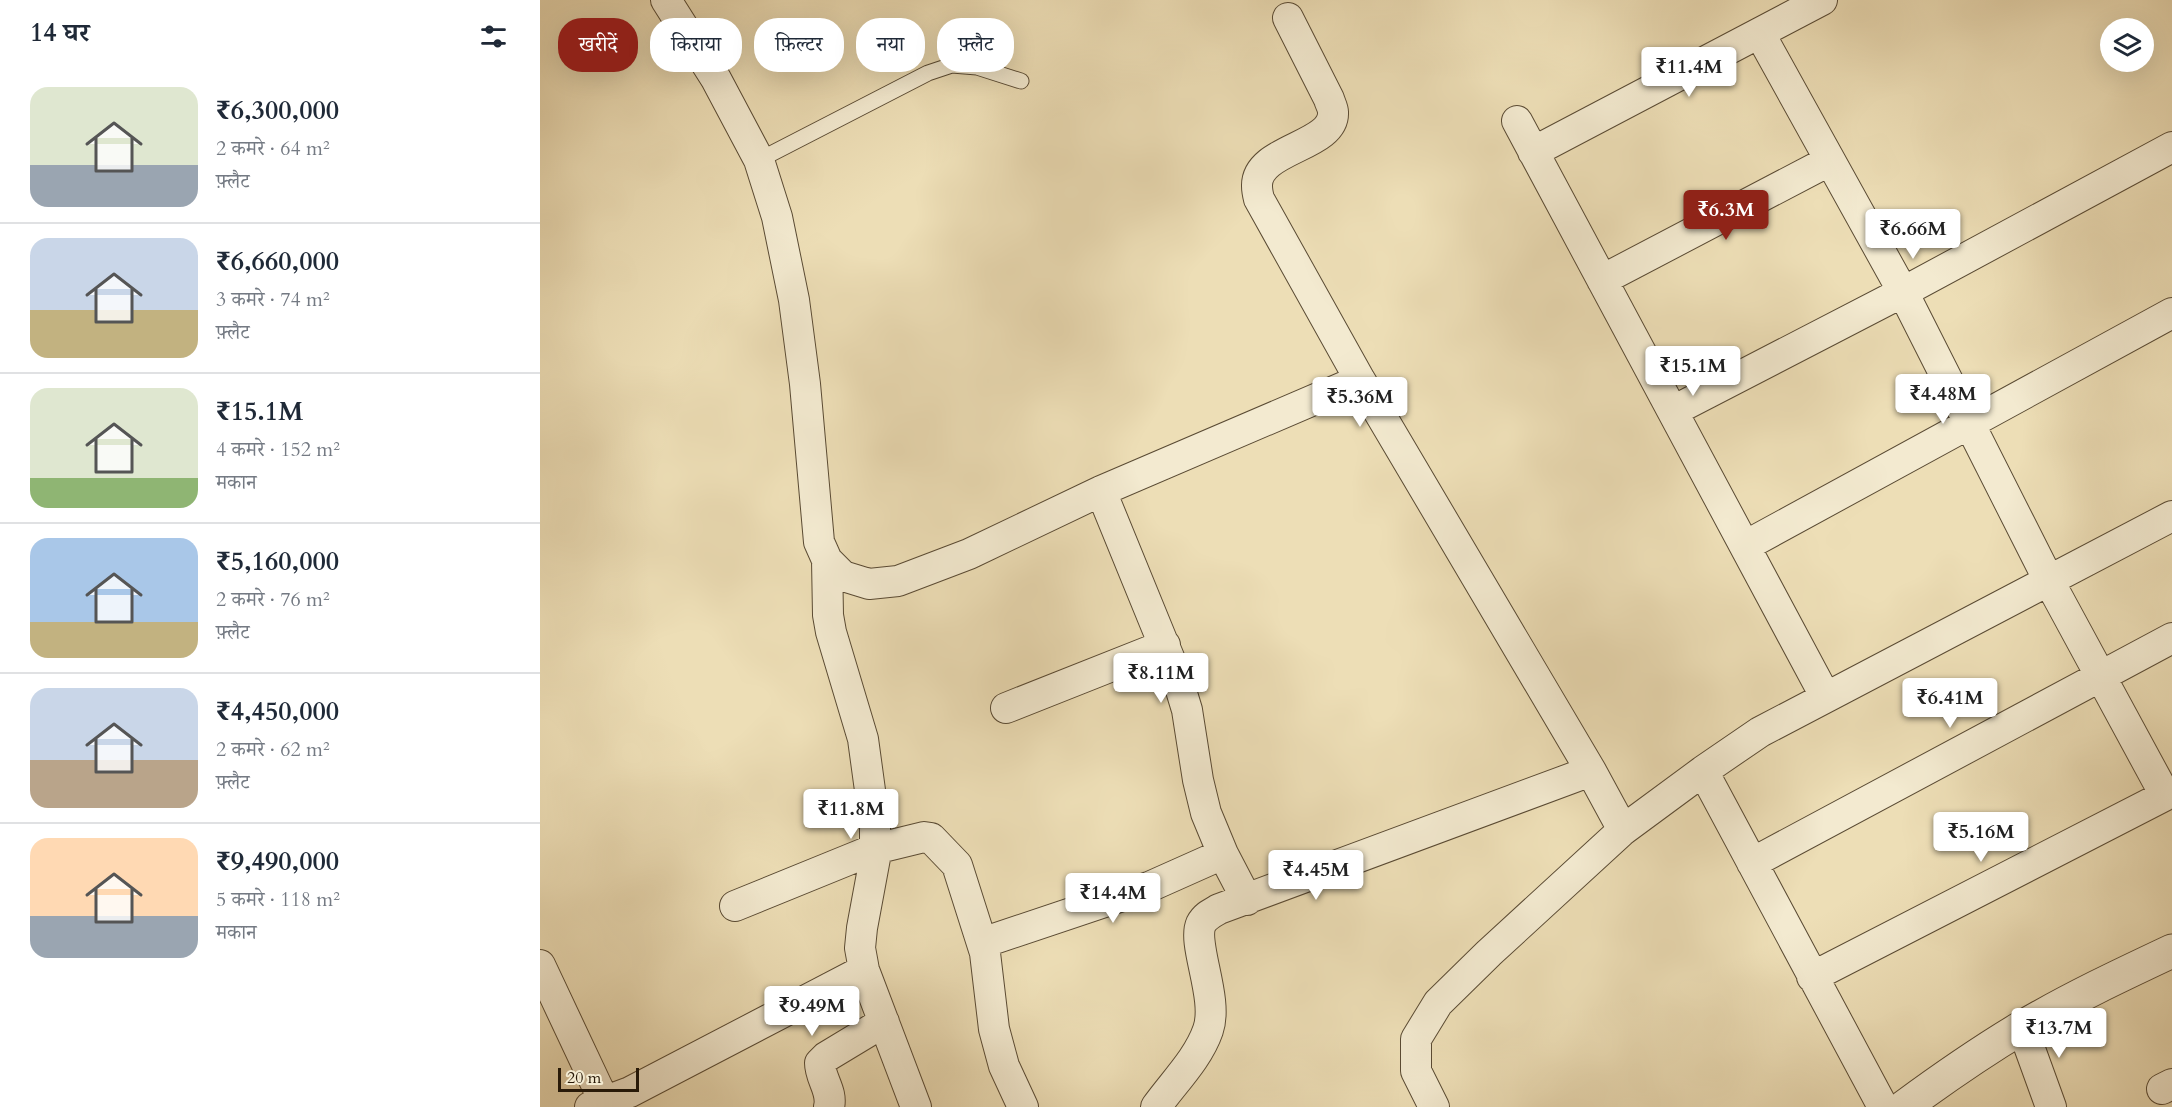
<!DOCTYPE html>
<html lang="hi">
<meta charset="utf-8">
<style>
:root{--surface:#fff;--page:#f2f2f3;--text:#1f2937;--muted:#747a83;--line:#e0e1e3;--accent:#8f2418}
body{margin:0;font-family:Cardo,"Noto Serif Devanagari",serif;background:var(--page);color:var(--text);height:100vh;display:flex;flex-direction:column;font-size:22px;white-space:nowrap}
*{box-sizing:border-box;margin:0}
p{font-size:20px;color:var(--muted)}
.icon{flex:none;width:33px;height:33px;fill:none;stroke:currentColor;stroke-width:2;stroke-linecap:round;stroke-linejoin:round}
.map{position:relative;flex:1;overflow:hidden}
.panel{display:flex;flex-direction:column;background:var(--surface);width:540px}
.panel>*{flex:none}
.top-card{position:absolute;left:18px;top:18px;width:570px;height:54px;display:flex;gap:12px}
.tools{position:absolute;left:1560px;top:18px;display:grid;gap:12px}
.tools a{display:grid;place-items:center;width:54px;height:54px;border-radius:50%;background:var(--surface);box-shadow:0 6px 24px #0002;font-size:30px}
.scale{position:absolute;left:18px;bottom:15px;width:81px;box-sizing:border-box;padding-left:6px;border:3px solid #291a08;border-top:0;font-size:16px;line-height:21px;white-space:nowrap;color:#291a08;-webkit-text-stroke:4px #f3ead0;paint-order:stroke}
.price{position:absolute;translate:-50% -51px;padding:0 14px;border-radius:6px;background:#fff;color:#222;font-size:20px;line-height:39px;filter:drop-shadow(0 2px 3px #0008)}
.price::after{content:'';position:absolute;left:50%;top:36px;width:18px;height:14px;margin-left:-9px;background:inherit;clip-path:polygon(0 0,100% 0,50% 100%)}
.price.current{background:var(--accent);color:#fff}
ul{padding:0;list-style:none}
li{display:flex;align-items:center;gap:18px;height:150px;padding:0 30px}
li+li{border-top:2px solid var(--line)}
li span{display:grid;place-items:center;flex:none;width:168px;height:120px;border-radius:18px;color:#555}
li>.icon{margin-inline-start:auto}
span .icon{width:72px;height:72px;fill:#fffc;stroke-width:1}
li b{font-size:26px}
h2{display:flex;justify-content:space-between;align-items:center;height:72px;padding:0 30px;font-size:26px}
.tag{padding:0 21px;border-radius:24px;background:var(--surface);box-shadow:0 6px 24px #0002;font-size:21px;line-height:54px}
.tag.current{background:var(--accent);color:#fff}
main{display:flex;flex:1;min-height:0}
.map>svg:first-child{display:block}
</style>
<main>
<section class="panel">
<h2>14 घर<svg class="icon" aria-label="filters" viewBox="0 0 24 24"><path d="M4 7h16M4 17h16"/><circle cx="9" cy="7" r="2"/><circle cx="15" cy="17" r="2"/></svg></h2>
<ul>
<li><span style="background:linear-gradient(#dfe7d0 65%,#9aa5b1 0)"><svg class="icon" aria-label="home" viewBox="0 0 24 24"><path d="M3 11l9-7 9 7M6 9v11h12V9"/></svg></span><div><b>₹6,300,000</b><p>2 कमरे · 64 m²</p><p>फ़्लैट</p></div></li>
<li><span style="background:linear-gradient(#c9d6e8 60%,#c2b280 0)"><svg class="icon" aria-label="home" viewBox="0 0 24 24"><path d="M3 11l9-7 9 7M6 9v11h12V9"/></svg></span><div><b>₹6,660,000</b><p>3 कमरे · 74 m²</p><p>फ़्लैट</p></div></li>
<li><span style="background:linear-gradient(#dfe7d0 75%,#8fb573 0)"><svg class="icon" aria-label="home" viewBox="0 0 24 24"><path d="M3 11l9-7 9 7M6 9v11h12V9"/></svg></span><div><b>₹15.1M</b><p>4 कमरे · 152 m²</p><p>मकान</p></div></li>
<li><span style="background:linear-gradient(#a9c7e8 70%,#c2b280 0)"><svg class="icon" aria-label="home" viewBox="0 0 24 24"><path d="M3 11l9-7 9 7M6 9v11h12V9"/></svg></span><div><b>₹5,160,000</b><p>2 कमरे · 76 m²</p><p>फ़्लैट</p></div></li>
<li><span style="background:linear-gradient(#c9d6e8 60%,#b9a48a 0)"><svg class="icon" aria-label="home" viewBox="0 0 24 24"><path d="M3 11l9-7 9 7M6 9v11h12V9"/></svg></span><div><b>₹4,450,000</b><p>2 कमरे · 62 m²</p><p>फ़्लैट</p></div></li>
<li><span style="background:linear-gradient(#ffd9b3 65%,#9aa5b1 0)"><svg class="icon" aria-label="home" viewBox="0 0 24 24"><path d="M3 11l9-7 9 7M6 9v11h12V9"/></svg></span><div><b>₹9,490,000</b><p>5 कमरे · 118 m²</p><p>मकान</p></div></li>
</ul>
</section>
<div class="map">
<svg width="1632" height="1107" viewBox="0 0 1632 1107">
<rect width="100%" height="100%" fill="#eddeb6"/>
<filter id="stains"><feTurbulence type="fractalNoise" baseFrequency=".00333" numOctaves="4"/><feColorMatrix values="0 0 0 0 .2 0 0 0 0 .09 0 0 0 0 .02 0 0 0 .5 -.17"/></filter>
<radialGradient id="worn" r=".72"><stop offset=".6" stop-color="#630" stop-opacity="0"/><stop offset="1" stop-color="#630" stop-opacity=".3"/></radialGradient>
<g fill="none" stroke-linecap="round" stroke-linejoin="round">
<g stroke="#5a4b34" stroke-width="17">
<path id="service" d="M219,160L388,73L412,65L437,67L481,81"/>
</g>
<g stroke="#5a4b34" stroke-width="32">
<path id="minor" d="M126,0L176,79L219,160L237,217L254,300L265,384L279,542L287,560L303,576L329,584L358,581L429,554L561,491L820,380
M748,18L789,99C790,103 793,108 793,112C795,147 716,148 717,186C717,190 718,195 719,199L820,380L1051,771L1083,830
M1220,34L1363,292L1509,581L1625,795
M977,121L1285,696
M993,152L1282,0
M1062,280L1289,161
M1133,411L1363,292L1632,147
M561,491L637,677L647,710L658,780L666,813L683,854L707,900
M1205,546L1632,313
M287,560L288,615L291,632L323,739L335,827V858L322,928L320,948L324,970L376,1107
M466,708L625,645
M1163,771L1343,1107
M1212,863L1632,638
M195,906L335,849L384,837L391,838L417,865L445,953L454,1029L464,1066L483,1107
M442,943L609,887L683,854
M0,965L64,1101
M1272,977L1632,792
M1482,1027L1511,1107
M1622,1089L1632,1084
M50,1107L90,1092L324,970
M289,1107C293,1091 280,1079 280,1063L286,1057L344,1022
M616,1107C633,1083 658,1059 668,1030C679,999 652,944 661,924C665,916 672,913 679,909L1051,771
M894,1107L876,1071V1039L898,1003L949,953L1083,830L1163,771L1220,732L1632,516"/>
</g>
<g stroke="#5a4b34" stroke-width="35">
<path id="tertiary" d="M1364,1107C1402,1079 1441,1052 1481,1028C1530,999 1581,975 1632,951"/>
</g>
<use href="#service" stroke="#f3ead0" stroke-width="15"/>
<use href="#minor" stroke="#f3ead0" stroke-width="30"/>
<use href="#tertiary" stroke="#f3ead0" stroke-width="33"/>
</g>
<rect width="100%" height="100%" filter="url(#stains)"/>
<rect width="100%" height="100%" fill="url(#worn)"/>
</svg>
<div class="tools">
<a><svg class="icon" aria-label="layers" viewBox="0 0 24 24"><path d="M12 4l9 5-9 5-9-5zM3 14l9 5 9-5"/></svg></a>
</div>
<div class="scale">20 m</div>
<b class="price" style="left:1149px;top:98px">₹11.4M</b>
<b class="price current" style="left:1186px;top:241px">₹6.3M</b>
<b class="price" style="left:1373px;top:260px">₹6.66M</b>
<b class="price" style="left:1153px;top:397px">₹15.1M</b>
<b class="price" style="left:1403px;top:425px">₹4.48M</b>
<b class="price" style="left:820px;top:428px">₹5.36M</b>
<b class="price" style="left:621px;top:704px">₹8.11M</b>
<b class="price" style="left:1410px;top:729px">₹6.41M</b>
<b class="price" style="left:311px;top:840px">₹11.8M</b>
<b class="price" style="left:1441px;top:863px">₹5.16M</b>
<b class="price" style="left:776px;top:901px">₹4.45M</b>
<b class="price" style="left:573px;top:924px">₹14.4M</b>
<b class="price" style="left:272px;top:1037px">₹9.49M</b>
<b class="price" style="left:1519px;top:1059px">₹13.7M</b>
<div class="top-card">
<a class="tag current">खरीदें</a>
<a class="tag">किराया</a>
<a class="tag">फ़िल्टर</a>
<a class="tag">नया</a>
<a class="tag">फ़्लैट</a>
</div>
</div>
</main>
